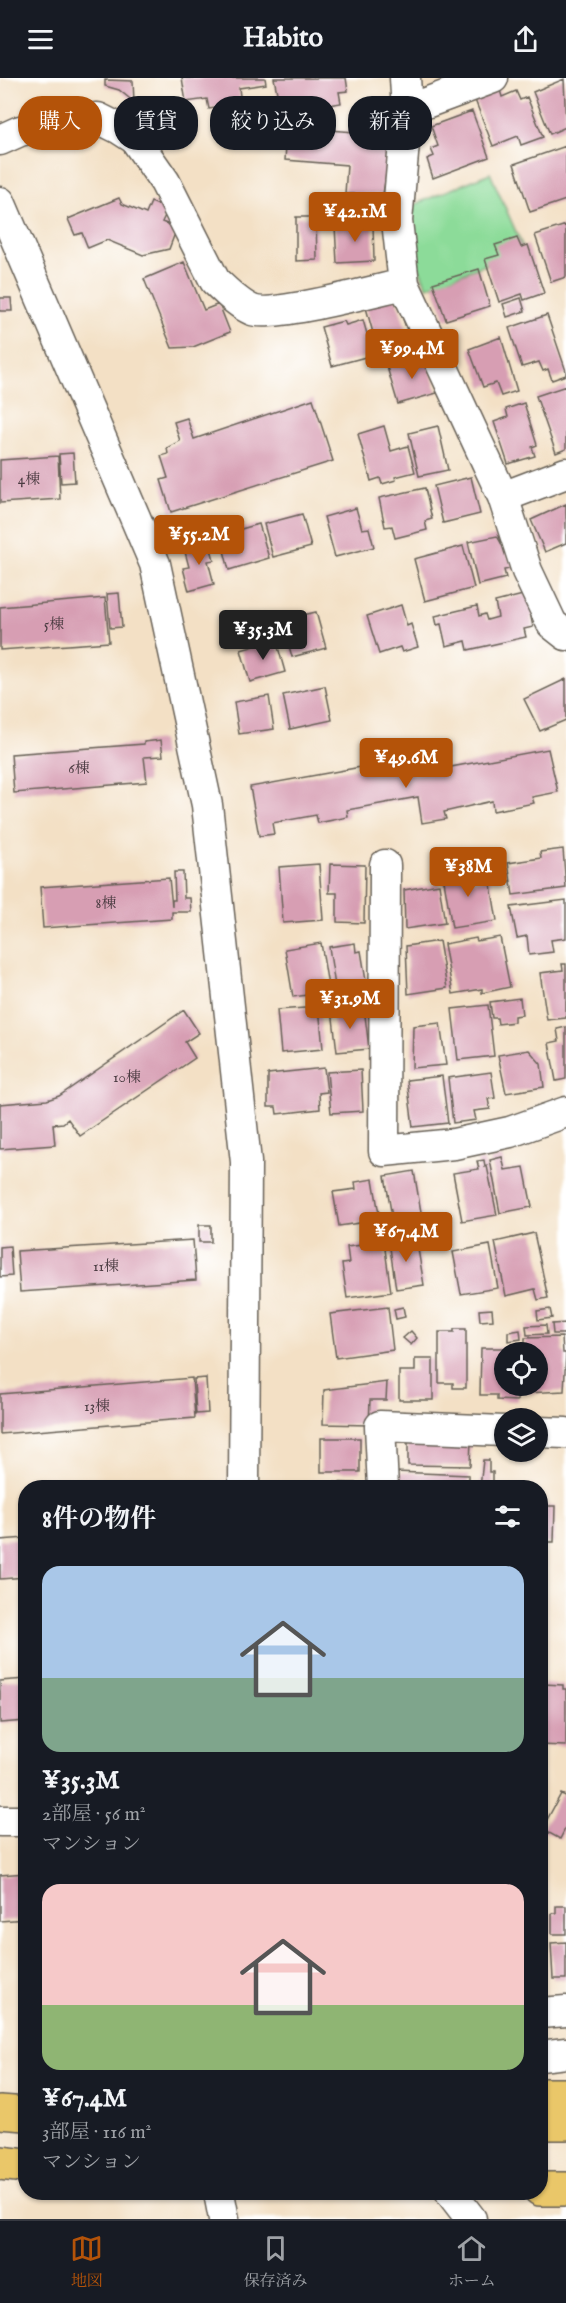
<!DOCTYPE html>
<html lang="ja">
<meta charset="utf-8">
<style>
:root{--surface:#171b24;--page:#242831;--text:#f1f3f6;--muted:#9ea1a6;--line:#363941;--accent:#b45309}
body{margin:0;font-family:"IM FELL English","Noto Serif JP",serif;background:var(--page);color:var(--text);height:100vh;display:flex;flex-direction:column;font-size:22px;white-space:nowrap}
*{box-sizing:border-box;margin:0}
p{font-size:20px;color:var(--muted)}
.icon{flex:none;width:33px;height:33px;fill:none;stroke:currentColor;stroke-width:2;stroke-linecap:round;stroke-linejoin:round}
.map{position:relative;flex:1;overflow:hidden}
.sheet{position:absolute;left:18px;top:1402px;width:530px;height:720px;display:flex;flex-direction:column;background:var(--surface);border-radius:24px;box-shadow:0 2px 4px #0004}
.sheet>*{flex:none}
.guide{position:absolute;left:18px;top:18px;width:531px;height:54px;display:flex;gap:12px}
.controls{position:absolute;left:494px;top:1264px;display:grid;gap:12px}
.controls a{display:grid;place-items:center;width:54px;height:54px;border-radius:50%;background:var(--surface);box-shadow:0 2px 4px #0004;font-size:30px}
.price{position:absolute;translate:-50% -51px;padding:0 14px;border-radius:6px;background:var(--accent);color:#fff;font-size:20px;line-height:39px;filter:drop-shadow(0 2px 3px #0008)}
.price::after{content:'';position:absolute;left:50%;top:36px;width:18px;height:14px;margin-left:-9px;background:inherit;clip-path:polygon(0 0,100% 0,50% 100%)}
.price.active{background:#222;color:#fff}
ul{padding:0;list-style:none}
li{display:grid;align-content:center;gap:12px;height:318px;padding:0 24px}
li span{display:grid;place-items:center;height:186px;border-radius:18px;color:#555}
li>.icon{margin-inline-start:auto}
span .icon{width:108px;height:108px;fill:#fffc;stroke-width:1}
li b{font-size:26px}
h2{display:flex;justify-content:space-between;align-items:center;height:72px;padding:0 24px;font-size:26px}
.pill{padding:0 21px;border-radius:24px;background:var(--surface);box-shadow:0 2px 4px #0004;font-size:21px;line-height:54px}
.pill.active{background:var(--accent);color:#fff}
header{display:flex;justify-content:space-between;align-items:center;height:78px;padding:0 24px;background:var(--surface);font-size:27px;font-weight:800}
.menu{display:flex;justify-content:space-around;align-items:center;height:84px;border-top:2px solid var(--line);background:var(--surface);font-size:16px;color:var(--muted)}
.menu a{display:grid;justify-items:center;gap:3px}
.menu .active{color:var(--accent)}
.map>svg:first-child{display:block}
</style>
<header><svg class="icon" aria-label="menu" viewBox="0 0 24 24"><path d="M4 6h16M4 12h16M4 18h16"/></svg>Habito<svg class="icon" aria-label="share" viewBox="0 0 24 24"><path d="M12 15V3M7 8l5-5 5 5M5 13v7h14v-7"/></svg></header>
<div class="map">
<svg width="566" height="2141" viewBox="0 0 566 2141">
<rect width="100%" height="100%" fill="#fff"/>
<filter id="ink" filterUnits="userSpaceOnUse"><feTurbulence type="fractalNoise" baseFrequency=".0167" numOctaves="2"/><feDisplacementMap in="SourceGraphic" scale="12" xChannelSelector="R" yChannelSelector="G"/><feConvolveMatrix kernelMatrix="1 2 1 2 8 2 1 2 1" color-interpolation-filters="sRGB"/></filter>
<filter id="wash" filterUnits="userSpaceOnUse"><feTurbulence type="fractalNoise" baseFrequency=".008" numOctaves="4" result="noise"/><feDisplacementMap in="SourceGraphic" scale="24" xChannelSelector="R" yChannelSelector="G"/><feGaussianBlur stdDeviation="1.35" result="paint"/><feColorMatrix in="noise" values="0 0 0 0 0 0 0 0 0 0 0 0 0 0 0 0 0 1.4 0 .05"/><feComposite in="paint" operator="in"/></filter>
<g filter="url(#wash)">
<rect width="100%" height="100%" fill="#f3e0c5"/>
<path fill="#8cdb99" stroke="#547c5a" stroke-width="1.5" d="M490,95L524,172L427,209L411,171V128Z"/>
<g id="blocks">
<path fill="#d79eb3" d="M182,0H265L266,6L239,10L241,26L209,31L207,21L186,24Z
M274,0H346L348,13L339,14L341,25L306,31L304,20L279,25Z
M564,1L566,49L550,56L533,14Z
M105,2L133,3L134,24L119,12L105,8Z
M500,12L502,19L516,13L520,22L527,19L543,59L521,67L518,58L493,68L475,22Z
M472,33L489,79L433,100L427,81L434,78L431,71L438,68L431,48Z
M304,50L392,57L383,116H345L347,87L285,82L287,54L304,56Z
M566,68V122L530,134L514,86Z
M119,120L122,126L146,136L151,124L168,131L162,144L177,150L169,171L143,177L107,162L88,170L82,155L75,157L68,141Z
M296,139H316L317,182L296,183Z
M373,146L374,183L337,185L335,148Z
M566,147V199L551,204L535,157Z
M517,160L521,169L528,167L544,215L524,222L522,216L499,224L485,181L499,177L495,167Z
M184,184L204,232L219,226L230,254L193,269L172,270L144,201Z
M479,191L490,228L446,242L433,205Z
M395,218L411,264L378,273L365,226Z
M0,220H11L12,233H0Z
M521,220L525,233L507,239L503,226Z
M547,237L566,293V297L552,302L548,291L543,293L539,284L522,289L509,250Z
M363,242L373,277L332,288L321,249L344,243L346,247Z
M501,259L517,313L501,318L496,305L483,309L469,271Z
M427,278L437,315L398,326L387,289Z
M566,308V371L556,375L536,318Z
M313,321L333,383L171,434L161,402L168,400L161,378L168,376L167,370L180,363L174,344L187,340L194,361Z
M524,325L537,367L532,369L535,378L508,386L494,344L508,339L506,331Z
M384,348L391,373L408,368L415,394L395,399L396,402L382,406L380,400L371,403L358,356Z
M438,348L448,392L419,398L409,355Z
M73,375L75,404L61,405L59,376Z
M58,378L60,421L0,425V382Z
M471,399L480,436L443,445L434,408Z
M425,410L432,441L425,443L427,452L395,460L392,448L385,449L379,420Z
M566,426V465L545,474L531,442Z
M356,430L362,451L369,450L374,469L335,479L324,439Z
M302,436L311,469L273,479L264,446Z
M259,446L269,480L229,492L220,457Z
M497,458L515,490L504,492L506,500L478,507L468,464Z
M209,463L214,482L208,483L214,506L189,513L183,490L189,489L184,470Z
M463,468L474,510L425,523L414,481Z
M119,515L122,549L110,550L107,516Z
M531,515L536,538L531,539L533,549L524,551L526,559L468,572L466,563L446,568L441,546L437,547L435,538L477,528L479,538L485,536L487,542L498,539L495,524Z
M105,520L109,564L0,572V529Z
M401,527L407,548L411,546L418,569L402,574L400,569L379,576L367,538Z
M316,534L326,570L292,579L282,542Z
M276,562L285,594L250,604L241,572Z
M566,601V642L540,653L524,621Z
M325,608L332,642L290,651L283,617Z
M269,618L274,651L239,656L234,624Z
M161,662L163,678L144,679L147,704L14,715L11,676L144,666V664Z
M548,671L558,714L532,719L534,725L493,733L492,723L444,734L446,741L422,745L418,719L347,732L348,739L318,745L316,737L272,745L274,756L259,758L250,709L411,680L413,696Z
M563,771L566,810L513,817L508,785L541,780L540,774Z
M319,786L323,842L283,845L279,789Z
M330,786L365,787L364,845L337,844V815H329Z
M470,787L473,803L490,801L497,843L452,850L442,791Z
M174,794H183L184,820H190L191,834H172V841L43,850L40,809L169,800L172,829V822H175Z
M439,806L445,845L405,851L404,812Z
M566,822V860L551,862L553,874L529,877L527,858L517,860L511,829Z
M500,859L510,909L482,915V911L453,916L444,866L476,860L477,863Z
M439,863L447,910L408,916L406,868Z
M321,865L329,914L293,919L285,871Z
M355,865L356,874L361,873L366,903L335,908L329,869Z
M562,886H566V940L547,942L540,895L563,892Z
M520,920L522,937L514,938V944L498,946L497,940H492L490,924Z
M488,927L494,978L458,982L452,931Z
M319,929L323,971L281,975L277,932Z
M364,929L369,971L337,974L332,932Z
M184,932L199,955L185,964L195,980L80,1058L68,1041L63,1045L53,1046L55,1067L0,1071V1026L47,1022L59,1018Z
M440,945L446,987L412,990L413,948Z
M566,949V1001L556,1003L549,965L559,963L557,951Z
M529,972L541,986L544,1009L506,1015L498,977Z
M324,990L327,1014L319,1015L320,1031L277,1036L276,1029H268V996Z
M361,992L363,1033L331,1035L327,994Z
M491,994L495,1020L488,1021L490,1031L474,1033L476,1042L453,1045L448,1000Z
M442,998L448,1045L413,1049L407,1002Z
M502,1079L505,1092L524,1089L532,1129L500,1135L490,1082Z
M484,1082L485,1089L487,1088L497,1137L462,1143L453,1095L479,1091L477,1083Z
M414,1093L422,1140L393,1145L385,1098Z
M373,1101L380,1142L339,1148L333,1114L356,1111L355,1104Z
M199,1147H211V1164H199Z
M534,1155L548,1220L538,1222L535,1211L506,1218L495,1164Z
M416,1159L424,1207L396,1211L389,1163Z
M193,1162L196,1202L20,1214L17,1173Z
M384,1164L391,1214L347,1220L342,1186L349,1185L347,1169Z
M490,1167L498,1210L461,1216L453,1174Z
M10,1168L12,1198L0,1199V1169Z
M388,1229L393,1272L336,1280L330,1236Z
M403,1229L405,1239L396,1241L394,1231Z
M492,1231L493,1242L480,1243L479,1232Z
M550,1231L552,1240L538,1242L537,1233Z
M566,1245V1256H553L552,1246Z
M546,1247L547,1256L527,1257L526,1248Z
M454,1251H466V1310H453V1305H439V1254H454Z
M520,1252L521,1261L508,1263V1254Z
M411,1253L417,1260L411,1267L403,1260Z
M562,1259L563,1275H566L564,1313L527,1315V1308H537V1275H525V1260Z
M481,1270H518V1275H504V1308H518L517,1323L497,1322V1317H480Z
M415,1281H433V1322H399V1293H415Z
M192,1300L195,1340L0,1356V1316Z
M206,1300L208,1335L196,1336L194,1301Z
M387,1304L386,1322H370L369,1347L323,1346L324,1312Z
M321,1360H360V1394H321Z
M408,1360L471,1361L470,1388L408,1387Z
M483,1382H489V1394H493V1410H480Z
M395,1394L469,1397V1410H394Z
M317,1404L359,1405V1410H317Z
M540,1428H555L554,1464H540Z
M26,1460V1499L0,1501V1462Z
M540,1482H544V1501H540Z
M26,1601V1643L0,1645V1603Z
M543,1606L563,1607V1611H566V1668L540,1667V1610H543Z
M561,1716L566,1718V1749L560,1761L542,1751Z
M26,1795V1841L0,1843V1797Z
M556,1828H566V1856H552V1835H556Z
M566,1864V1901H553L551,1865Z
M540,1867H545V1895H540Z"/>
</g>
</g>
<g filter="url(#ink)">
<use href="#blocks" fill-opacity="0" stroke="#676157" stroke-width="1.5"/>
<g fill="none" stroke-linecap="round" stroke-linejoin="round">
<g stroke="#676157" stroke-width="33">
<path id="minor" d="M405,0L407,32L397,143L404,206L503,419L527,493L552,546L566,557
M407,32L493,0
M0,62L20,53L54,45L79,42L98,40L118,50L135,61L165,104L215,203C226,213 238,226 252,232C272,240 377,212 404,206
M0,124L155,486L207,727L246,1084L244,1410
M503,419L566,395
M385,787L384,1073L454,1066L510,1054L566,1034
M537,1354L566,1355
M383,1410L380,1348L504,1353
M0,1743H26
M540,1935L566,1933
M540,1978L566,1975
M219,2115L224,2141
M451,2115L471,2141"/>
</g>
<g stroke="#676157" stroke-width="36">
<path id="highway" d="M540,2017H566
M0,2034L26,2036
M540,2045H566
M0,2085L26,2088
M540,2111H566"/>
</g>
<use href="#minor" stroke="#fff" stroke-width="30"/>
<use href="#highway" stroke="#eac769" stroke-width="33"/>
</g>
</g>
<g text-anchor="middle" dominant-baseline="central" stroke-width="4.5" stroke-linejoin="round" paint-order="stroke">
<g font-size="15" fill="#4b3c42">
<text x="29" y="401">4棟</text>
<text x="54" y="546">5棟</text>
<text x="79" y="690">6棟</text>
<text x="106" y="825">8棟</text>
<text x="127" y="999">10棟</text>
<text x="106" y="1188">11棟</text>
<text x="97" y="1328">13棟</text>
</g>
</g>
</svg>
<div class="controls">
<a><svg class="icon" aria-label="locate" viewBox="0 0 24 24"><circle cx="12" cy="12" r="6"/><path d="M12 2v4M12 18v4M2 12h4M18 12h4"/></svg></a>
<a><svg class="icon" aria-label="layers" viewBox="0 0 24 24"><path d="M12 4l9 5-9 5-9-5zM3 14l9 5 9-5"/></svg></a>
</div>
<b class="price" style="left:355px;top:165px">¥42.1M</b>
<b class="price" style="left:412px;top:302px">¥99.4M</b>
<b class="price" style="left:199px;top:488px">¥55.2M</b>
<b class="price active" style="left:263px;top:583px">¥35.3M</b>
<b class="price" style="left:406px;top:711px">¥49.6M</b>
<b class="price" style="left:468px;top:820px">¥38M</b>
<b class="price" style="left:350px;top:952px">¥31.9M</b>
<b class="price" style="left:406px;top:1185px">¥67.4M</b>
<div class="guide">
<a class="pill active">購入</a>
<a class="pill">賃貸</a>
<a class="pill">絞り込み</a>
<a class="pill">新着</a>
</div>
<section class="sheet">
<h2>8件の物件<svg class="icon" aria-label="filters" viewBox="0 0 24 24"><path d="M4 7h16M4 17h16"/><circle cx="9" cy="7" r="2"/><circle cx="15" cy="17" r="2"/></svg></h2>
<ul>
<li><span style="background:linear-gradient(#a9c7e8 60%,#7fa58c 0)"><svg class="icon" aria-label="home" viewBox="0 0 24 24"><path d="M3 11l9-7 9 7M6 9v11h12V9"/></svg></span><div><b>¥35.3M</b><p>2部屋 · 56 m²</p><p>マンション</p></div></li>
<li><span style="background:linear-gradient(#f6c9c9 65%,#8fb573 0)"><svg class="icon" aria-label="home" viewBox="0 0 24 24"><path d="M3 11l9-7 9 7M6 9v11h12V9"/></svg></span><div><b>¥67.4M</b><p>3部屋 · 116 m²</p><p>マンション</p></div></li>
</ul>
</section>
</div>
<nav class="menu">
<a class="active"><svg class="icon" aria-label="map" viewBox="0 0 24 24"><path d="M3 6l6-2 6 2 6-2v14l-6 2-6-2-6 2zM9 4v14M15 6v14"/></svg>地図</a>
<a><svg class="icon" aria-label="saved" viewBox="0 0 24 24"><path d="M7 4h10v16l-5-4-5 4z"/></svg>保存済み</a>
<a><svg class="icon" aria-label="home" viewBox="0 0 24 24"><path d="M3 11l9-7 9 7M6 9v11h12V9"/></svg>ホーム</a>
</nav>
